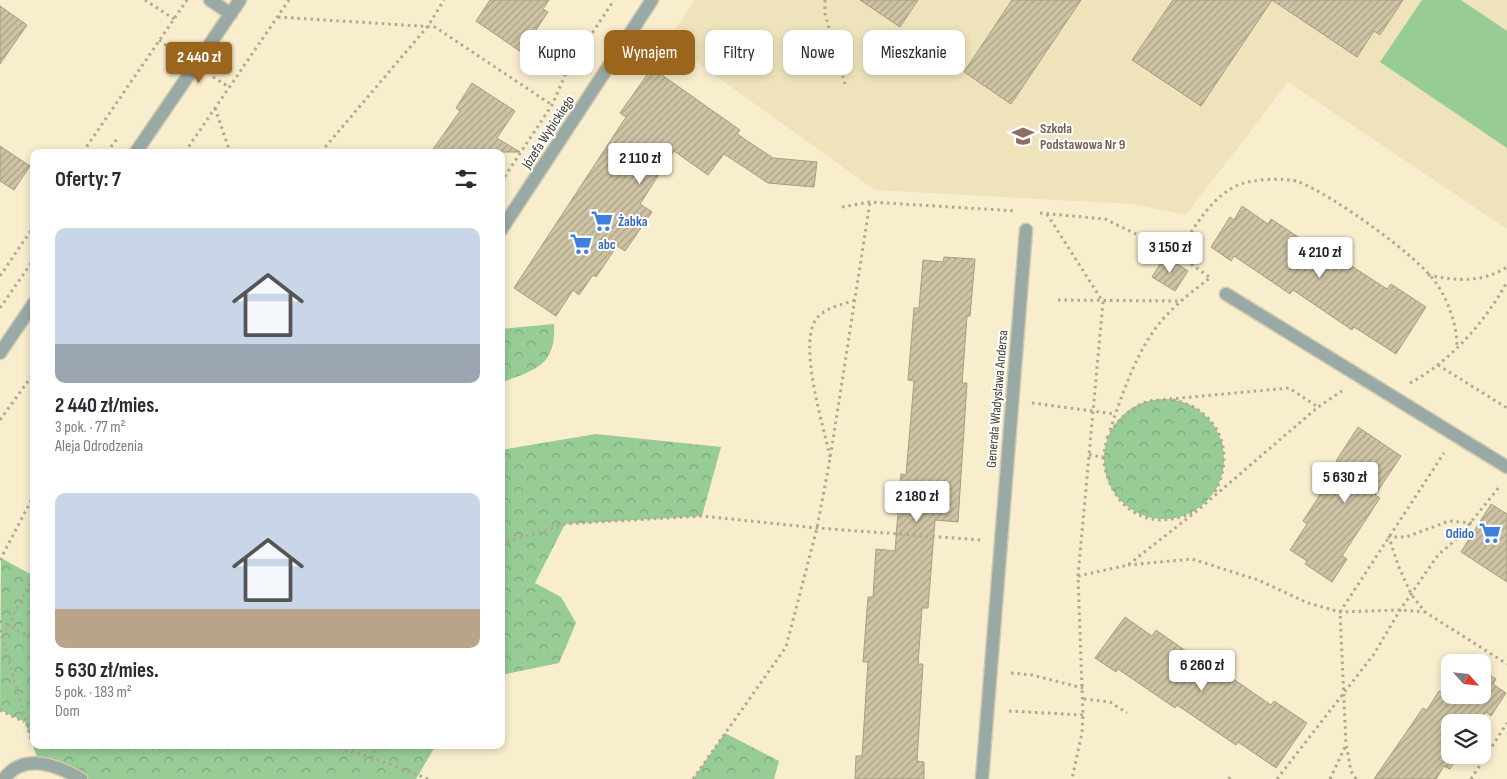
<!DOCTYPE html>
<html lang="pl">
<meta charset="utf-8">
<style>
:root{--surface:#fff;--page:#f7f7f7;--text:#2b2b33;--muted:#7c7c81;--accent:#9b651d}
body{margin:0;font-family:"Sofia Sans Condensed",sans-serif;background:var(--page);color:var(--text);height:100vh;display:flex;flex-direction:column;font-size:19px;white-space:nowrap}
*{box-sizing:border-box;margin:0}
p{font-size:16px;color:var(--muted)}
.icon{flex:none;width:28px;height:28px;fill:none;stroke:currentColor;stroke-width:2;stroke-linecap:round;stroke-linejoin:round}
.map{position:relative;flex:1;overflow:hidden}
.sheet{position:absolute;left:30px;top:149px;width:475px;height:600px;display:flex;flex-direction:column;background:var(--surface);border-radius:10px;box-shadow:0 2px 8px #0003}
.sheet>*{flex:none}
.top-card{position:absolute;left:520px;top:30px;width:475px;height:45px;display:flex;gap:10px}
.needle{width:32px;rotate:117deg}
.tools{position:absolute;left:1441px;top:654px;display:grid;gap:10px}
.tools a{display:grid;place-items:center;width:50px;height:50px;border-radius:10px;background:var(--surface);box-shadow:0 2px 8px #0003;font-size:25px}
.price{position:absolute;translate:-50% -42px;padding:0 11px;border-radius:5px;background:#fff;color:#222;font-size:16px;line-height:32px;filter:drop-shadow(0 1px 2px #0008)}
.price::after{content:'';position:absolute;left:50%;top:30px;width:15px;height:11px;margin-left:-8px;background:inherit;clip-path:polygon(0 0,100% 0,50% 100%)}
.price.current{background:var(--accent);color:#fff}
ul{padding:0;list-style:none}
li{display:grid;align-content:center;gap:10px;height:265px;padding:0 25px}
li span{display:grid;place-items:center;height:155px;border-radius:10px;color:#555}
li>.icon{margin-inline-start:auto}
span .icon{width:90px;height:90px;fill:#fffc;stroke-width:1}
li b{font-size:21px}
h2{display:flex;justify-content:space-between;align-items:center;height:60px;padding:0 25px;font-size:21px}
.pill{padding:0 18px;border-radius:10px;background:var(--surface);box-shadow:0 2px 8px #0003;font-size:18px;line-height:45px}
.pill.current{background:var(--accent);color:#fff}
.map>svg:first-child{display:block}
</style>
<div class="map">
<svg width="1507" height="779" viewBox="0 0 1507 779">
<defs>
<pattern id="park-crowns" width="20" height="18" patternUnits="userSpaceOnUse" patternTransform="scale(1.25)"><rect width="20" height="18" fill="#97cc97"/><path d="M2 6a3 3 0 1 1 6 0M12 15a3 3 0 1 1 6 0" fill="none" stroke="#7da77c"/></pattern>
<pattern id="building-hatch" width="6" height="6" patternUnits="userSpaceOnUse" patternTransform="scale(1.25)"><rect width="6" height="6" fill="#cec4a5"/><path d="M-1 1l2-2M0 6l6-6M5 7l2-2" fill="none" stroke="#a9a087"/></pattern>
</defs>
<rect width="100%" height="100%" fill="#f8edcd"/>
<path fill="#efe3bb" d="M695,0H1507V229L1288,82L1186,215L1132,204L875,190L667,41Z"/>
<path fill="url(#park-crowns)" d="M554,324C556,367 535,369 501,383V329Z
M1104 459a60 60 0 1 1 120 0a60 60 0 1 1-120 0Z
M596,434L721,447L702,516L565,524L535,583L561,597L576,623L559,663L501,675V450Z
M1,558L34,576V745H436L416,779H81L39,763L25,722L0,710Z
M725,733L779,761L774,779H693Z"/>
<path fill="#97cc97" d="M1422,0H1461L1507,31V148L1380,62Z"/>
<path fill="url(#building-hatch)" stroke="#a79d7f" d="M490,0H549L543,9L548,12L521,52L476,21Z
M860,0H918L900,27Z
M1012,0H1081L1011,104L964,72Z
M1173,0H1272L1201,106L1132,60Z
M1272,0H1403L1380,35L1374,31L1357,57Z
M0,6L27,25L0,64Z
M652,68L740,130L737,134L773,158L817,162L814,187L768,183L724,154L708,175L674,151L640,204L652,212L625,251L617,246L596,277L593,275L579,295L573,290L556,316L514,288L626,117L620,113Z
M472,83L515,111L497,138L520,152H431L460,111L456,108Z
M0,146L30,166L14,190L0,181Z
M1242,206L1268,224L1271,219L1327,256L1330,252L1387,289L1391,284L1426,307L1396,354L1354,327L1352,330L1293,290L1290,294L1234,256L1231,261L1211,247L1230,217L1234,220Z
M1165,256L1188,271L1175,291L1152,277Z
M944,257L975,259L970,316H967L962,383H967L958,522L935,520L928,608H922L918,664H923L917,761L924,762V779H855L856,756H862L868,662H863L868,597H873L876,549L895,551L901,474L906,475L914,381L908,380L914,308H919L923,260L943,262Z
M1358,427L1401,456L1375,495L1380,498L1342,556L1347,559L1332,582L1305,564L1307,561L1290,550L1307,524L1303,521L1340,464L1336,461Z
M1491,504L1507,514V582L1461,552Z
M1125,617L1152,636L1156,630L1213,670L1216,667L1271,705L1274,701L1307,723L1276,768L1238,742L1236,745L1177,705L1175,708L1118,669L1116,672L1095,658Z
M1482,670L1496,679L1493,684L1506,693L1491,716L1486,712L1480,722H1450V755H1459L1450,769L1444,766L1436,779H1374L1423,708L1427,710L1439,691L1444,694L1450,684V695H1482Z"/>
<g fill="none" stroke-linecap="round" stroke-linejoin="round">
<g stroke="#d3c9ad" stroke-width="15">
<path id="minor" d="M210,0L231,14
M136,152L240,0
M501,230L652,0
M1226,294L1507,467
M0,353L34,303
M4,779C23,752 57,765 81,779
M982,779L1026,230"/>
</g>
<path stroke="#b0a88f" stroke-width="3" stroke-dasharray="2.5 4" stroke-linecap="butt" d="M145,0L174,19
M825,0V14L845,84
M278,17L435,27L552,105
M159,40L178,54
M213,77L229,87
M215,108L230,152
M83,152L187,0
M107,152L117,139
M185,152L289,0
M321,152L428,26L444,0
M501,182L552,105L566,73L614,0
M842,207L870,202L1016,211
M1040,213L1105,219L1177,254L1212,279
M1047,214L1103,302L1078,576L1083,715L1082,733L1072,779
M1177,254C1194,229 1208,200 1236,186C1249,179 1286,177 1299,182C1332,195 1417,255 1436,283C1449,302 1457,325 1457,347
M1428,275C1456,281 1482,283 1507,267
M0,276L34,226
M1058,300L1181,301
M0,308L34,259
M1438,365L1507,408
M1410,383C1450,362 1485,322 1507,282
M1173,400C1219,409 1237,453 1214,494
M1032,403L1115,414
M0,420L34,373
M1110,430C1123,392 1137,349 1163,319C1177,303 1194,290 1210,278
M1107,438C1118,419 1128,410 1148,401L1289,388L1318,407
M1089,455L1103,457L1107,438
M830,457C824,427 796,340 818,317C827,307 844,304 856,300
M1103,457C1109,505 1144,534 1192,513
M1472,523L1449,521L1406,537H1389L1398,565L1411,594L1425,612L1507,664
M501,544L565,524L702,516L817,528L981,540
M0,560L34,495
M1128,565L1192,559L1258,580L1308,603L1340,612L1400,610L1425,612
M1078,576L1128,565L1198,510L1318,407L1342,391
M0,621L34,639
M8,626L34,576
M0,630L32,743
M1011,673L1032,675L1083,688
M1084,699L1110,702L1127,713
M0,710L24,722
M1009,711L1083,715
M326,745L371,757L378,745
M371,757L428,779
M693,779L786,647L817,528L830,459L870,202
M1229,779L1230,777
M1277,779L1374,654L1400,610L1438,555L1460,536L1499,487
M1330,779L1346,745
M1356,779L1351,771L1346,744L1340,612L1444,453
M1471,779L1507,723"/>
<use href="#minor" stroke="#99aaa6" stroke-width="12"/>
</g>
<defs>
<g id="school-bare" transform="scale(1.725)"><path d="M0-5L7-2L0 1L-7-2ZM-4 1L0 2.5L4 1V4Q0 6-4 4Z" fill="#8d6e63" stroke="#fff" stroke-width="2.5" paint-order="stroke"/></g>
<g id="supermarket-bare" transform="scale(1.725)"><path d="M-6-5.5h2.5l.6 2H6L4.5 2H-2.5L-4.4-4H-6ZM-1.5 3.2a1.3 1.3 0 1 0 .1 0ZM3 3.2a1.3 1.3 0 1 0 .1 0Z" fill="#3f7fe0" stroke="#fff" stroke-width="2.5" paint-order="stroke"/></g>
</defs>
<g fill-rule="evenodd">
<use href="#school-bare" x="1023" y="136"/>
<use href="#supermarket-bare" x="602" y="221"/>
<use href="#supermarket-bare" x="581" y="244"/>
<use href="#supermarket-bare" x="1490" y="533"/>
</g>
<g text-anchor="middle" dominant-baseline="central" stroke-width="4" stroke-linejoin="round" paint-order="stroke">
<g font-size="14" font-weight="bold" fill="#785e54" stroke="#fff" text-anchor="start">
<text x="1040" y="128">Szkoła<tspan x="1040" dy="16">Podstawowa Nr 9</tspan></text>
</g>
<g font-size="14" fill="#3f3b2e" stroke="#fff">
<text transform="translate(548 132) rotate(-57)">Józefa Wybickiego</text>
<text transform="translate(997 399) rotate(-85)">Generała Władysława Andersa</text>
</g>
<g font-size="14" font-weight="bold" fill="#366cbe" stroke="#fff" text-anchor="start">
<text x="618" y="221">Żabka</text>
<text x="598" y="244">abc</text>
<text x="1474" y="533" text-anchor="end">Odido</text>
</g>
</g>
</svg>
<div class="tools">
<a><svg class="needle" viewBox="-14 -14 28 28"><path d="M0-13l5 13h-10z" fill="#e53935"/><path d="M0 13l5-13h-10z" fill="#7c7c81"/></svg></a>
<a><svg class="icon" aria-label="layers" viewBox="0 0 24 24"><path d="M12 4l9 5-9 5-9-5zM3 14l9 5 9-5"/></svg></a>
</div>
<b class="price current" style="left:199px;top:84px">2 440 zł</b>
<b class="price" style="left:640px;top:185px">2 110 zł</b>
<b class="price" style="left:1170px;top:274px">3 150 zł</b>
<b class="price" style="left:1320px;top:279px">4 210 zł</b>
<b class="price" style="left:1345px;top:504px">5 630 zł</b>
<b class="price" style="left:917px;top:523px">2 180 zł</b>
<b class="price" style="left:1202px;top:692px">6 260 zł</b>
<div class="top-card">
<a class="pill">Kupno</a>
<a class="pill current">Wynajem</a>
<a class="pill">Filtry</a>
<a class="pill">Nowe</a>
<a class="pill">Mieszkanie</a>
</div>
<section class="sheet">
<h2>Oferty: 7<svg class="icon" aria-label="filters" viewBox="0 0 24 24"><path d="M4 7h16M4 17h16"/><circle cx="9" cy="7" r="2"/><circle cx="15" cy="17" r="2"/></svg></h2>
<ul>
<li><span style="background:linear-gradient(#c9d6e8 75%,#9aa5b1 0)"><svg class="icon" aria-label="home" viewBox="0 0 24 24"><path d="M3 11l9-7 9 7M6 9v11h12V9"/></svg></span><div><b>2 440 zł/mies.</b><p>3 pok. · 77 m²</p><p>Aleja Odrodzenia</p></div></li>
<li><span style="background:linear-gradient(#c9d6e8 75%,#b9a48a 0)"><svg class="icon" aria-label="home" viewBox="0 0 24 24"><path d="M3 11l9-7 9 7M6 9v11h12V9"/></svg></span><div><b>5 630 zł/mies.</b><p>5 pok. · 183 m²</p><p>Dom</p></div></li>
</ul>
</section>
</div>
